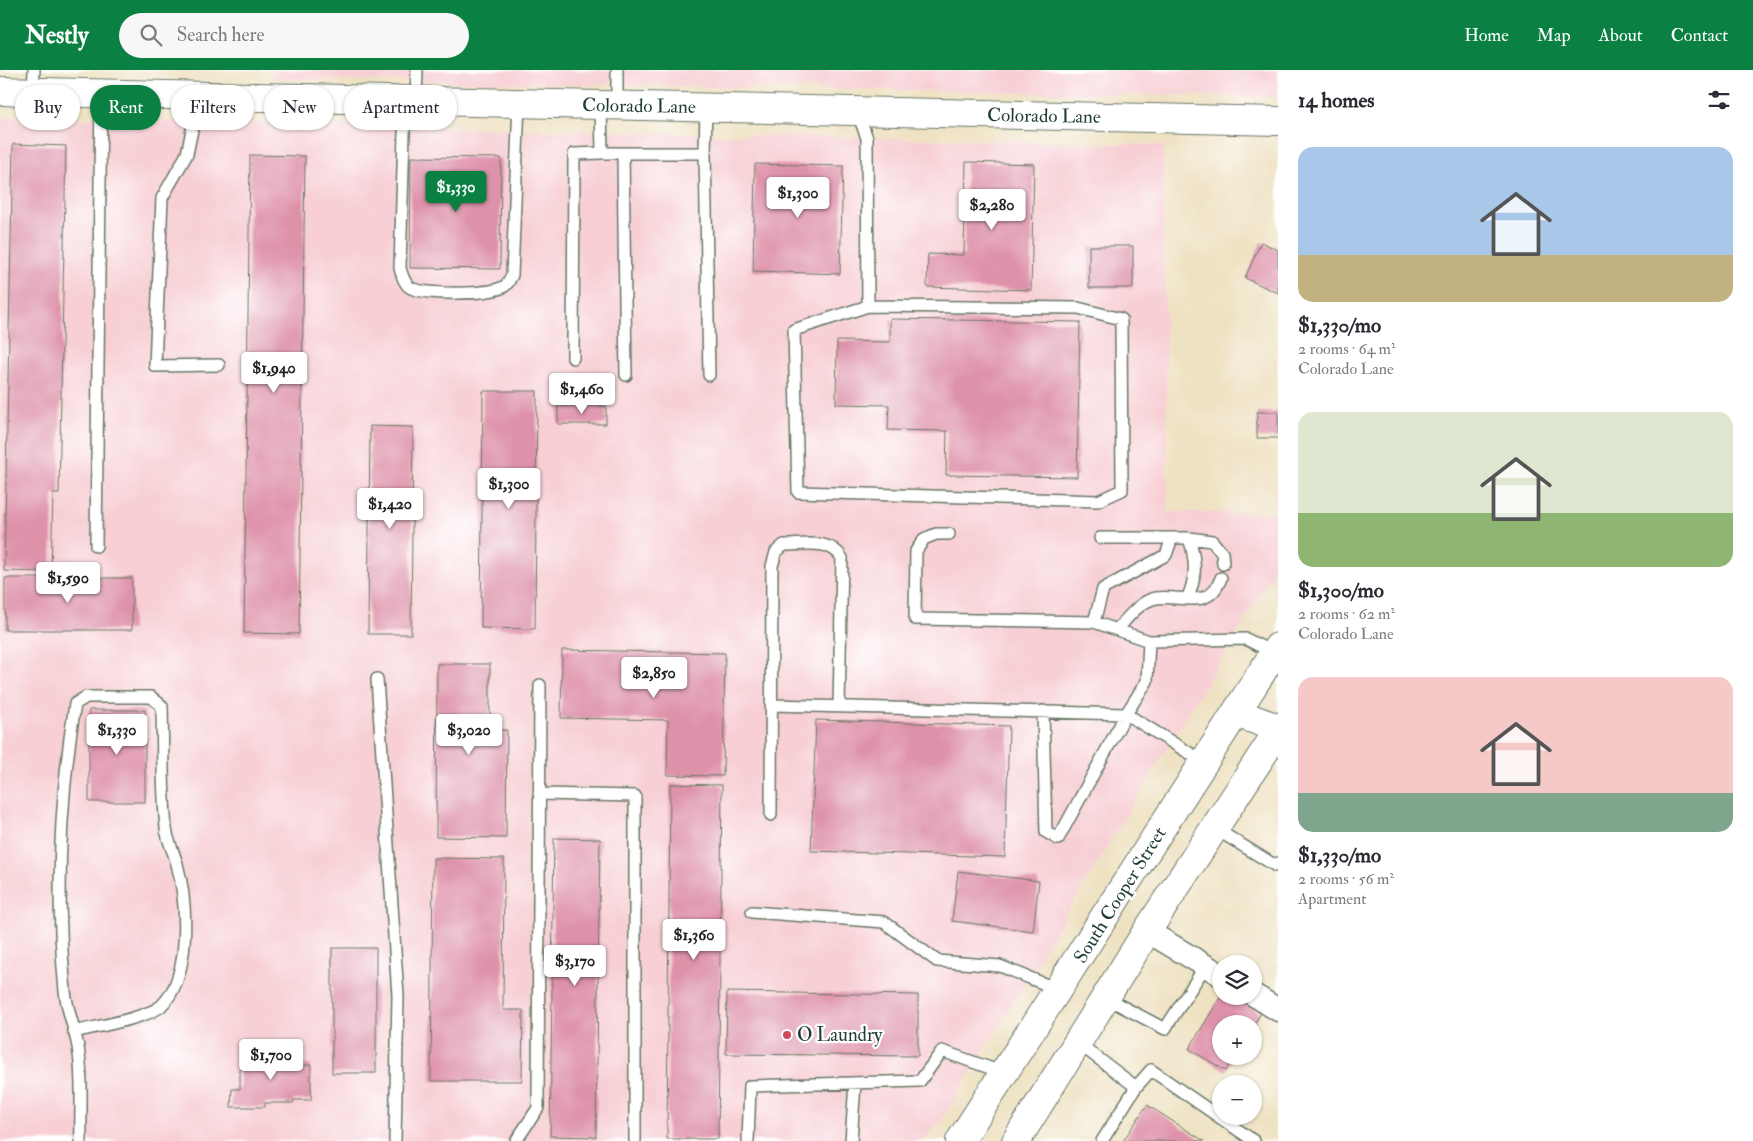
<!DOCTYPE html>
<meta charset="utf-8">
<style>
:root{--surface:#fff;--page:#f7f7f7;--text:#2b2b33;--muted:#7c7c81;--accent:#0b8043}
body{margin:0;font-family:"IM FELL Double Pica",serif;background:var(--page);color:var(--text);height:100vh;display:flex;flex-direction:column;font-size:19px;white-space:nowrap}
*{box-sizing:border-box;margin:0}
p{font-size:16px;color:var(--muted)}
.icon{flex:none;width:28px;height:28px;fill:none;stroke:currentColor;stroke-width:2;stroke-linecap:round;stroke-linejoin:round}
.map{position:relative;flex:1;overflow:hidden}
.details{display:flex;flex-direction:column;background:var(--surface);width:475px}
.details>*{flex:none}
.hud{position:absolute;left:15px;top:15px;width:475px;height:45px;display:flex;gap:10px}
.fabs{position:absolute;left:1212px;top:885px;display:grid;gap:10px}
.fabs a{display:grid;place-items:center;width:50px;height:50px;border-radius:50%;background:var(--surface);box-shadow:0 1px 4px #0004;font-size:25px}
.price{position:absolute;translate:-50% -42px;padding:0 11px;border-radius:5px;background:#fff;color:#222;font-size:16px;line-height:32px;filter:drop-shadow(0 1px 2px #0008)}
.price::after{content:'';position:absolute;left:50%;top:30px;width:15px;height:11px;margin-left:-8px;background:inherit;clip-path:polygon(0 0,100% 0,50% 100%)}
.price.active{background:var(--accent);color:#fff}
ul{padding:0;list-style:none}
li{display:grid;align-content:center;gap:10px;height:265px;padding:0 20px}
li span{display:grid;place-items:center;height:155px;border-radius:15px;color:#555}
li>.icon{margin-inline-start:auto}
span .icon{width:90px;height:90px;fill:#fffc;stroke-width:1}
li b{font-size:21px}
h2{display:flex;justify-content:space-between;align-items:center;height:60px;padding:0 20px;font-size:21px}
.pill{padding:0 18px;border-radius:22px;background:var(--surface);box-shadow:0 1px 4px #0004;font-size:18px;line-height:45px}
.pill.active{background:var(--accent);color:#fff}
header{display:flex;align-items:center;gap:30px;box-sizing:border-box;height:70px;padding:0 25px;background:var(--accent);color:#fff}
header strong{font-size:24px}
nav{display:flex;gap:28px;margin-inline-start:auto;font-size:18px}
.search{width:350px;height:45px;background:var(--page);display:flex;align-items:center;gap:12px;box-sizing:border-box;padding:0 18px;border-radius:28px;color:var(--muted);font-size:19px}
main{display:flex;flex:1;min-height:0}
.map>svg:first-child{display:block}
</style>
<header>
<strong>Nestly</strong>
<div class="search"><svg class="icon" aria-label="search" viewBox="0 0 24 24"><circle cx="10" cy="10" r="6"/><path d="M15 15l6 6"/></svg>Search here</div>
<nav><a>Home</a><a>Map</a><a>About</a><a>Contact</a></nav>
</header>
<main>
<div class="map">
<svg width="1278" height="1071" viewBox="0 0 1278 1071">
<rect width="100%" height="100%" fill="#fff"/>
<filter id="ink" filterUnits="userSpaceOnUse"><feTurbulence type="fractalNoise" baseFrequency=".02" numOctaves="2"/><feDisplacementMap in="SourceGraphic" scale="10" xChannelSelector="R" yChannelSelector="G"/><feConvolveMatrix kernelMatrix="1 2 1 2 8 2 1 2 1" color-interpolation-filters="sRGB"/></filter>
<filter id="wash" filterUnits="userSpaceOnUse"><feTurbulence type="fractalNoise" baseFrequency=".0096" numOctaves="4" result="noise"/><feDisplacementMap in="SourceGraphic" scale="20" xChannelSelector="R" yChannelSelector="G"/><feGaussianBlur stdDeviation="1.12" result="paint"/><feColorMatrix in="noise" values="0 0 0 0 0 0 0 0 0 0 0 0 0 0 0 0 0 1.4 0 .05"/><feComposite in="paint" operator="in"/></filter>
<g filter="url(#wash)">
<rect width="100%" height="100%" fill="#efe2c3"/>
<path fill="#f7cfd4" d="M272,0H1278V27L272,9Z
M0,47L1163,75L1168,442L1278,443V495L941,1051L921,1071H0Z"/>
<g id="blocks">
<path fill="#de92aa" d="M13,74L66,76L59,424H53L51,502L4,501Z
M250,85L305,86L299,564L244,563Z
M411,87L501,88L500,199L410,198Z
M966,92L1034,94L1031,220L927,217L928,184L964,185Z
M755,94L843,96L840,204L753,201Z
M1261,172L1278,180V223L1245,208Z
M1089,176H1133V218H1089Z
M890,249L1080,252L1077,407L946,405L947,361L888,360L889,335L836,334L837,271L890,272Z
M483,321H537L535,559L481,558Z
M558,336H606V354H558Z
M1257,342H1278V368H1257Z
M370,356L413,357L411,564H368Z
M5,508H132V560H5Z
M562,580L725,583L723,706L667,705L668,650L561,648Z
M437,594H490V660H507L506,768L436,767Z
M89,640H145V732H89Z
M816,650L1009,656L1005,787L811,781Z
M670,714L722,715L718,1069H667Z
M554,768L600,769L596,1067L550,1066Z
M433,788L504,789L503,940H523L522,1011H431Z
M958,801L1039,811L1033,861L952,851Z
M332,878H376V1003H332Z
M727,922L918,925V986L726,984Z
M1221,926H1232L1261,943L1254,954H1221V986H1234L1226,1001L1189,979Z
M269,980H288V995H311V1030H294L293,1033H265V1037H231L232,1019H240V985H269Z
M1147,1035L1204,1071H1123Z"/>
</g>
</g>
<g filter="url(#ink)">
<use href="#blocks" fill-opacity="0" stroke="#687766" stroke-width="1"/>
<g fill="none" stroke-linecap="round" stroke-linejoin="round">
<g stroke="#687766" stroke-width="14">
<path id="service" d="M33,23L34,0
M199,26L187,84L162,128L155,296L219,295
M405,31L400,198C402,205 404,214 411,218C426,225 488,225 503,217C508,215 510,209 512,205L519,33
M416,31L417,0
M601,35L602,83H705L706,38
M617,35V0
M857,41L867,68L868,236L1078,238L1121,249L1122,420L1098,431L798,422L794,260L868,236
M623,83L626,305
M705,83L709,305
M573,288L574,84L602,83
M949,464H936L924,469L916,481L915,549L1094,552L1149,571L1246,569L1274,583
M1100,468H1189L1212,471L1222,483L1223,494
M96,476L101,23
M1187,529C1197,508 1196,490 1189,468
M1094,552L1103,519L1166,485L1172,468
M1117,559C1128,548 1140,531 1156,528C1180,524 1209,542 1221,508
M377,609L398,926L395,1071
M772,635L1126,644L1204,692
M1043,641L1046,762L1058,769L1126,644L1147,611L1149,571
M539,724L635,726V1071
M771,745L772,496L776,482L784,475C805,475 830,468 842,488L839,636
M1214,758L1276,796L1278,793
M752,842L884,852L937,891L1000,896L1057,919
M1106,928L1165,959L1206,895
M74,962C94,957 147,948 161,936C192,907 187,831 177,794C174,782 167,770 166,758C162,718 163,676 162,636L151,627H86L75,634C60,727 56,827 65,921C67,942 77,963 79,984C83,1012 80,1042 81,1071
M1078,973L1136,1017
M516,1071L538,1038L540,615
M748,1071L750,1016L920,1011L942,981L1004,1003
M851,1071L855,1013
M1102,1071L1136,1017L1151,1000L1254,1071"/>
</g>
<g stroke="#687766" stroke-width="25">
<path id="minor" d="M1147,861L1221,905
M1254,925L1278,940"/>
</g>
<g stroke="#687766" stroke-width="30">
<path id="tertiary" d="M0,21L1278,51"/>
</g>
<g stroke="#687766" stroke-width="30">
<path id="primary" d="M1236,643L1278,658
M960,1071L1278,577
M1016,1071L1147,861L1278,661"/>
</g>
<use href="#service" stroke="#fff" stroke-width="11"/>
<use href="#minor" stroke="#fff" stroke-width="22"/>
<use href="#tertiary" stroke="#fff" stroke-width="28"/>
<use href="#primary" stroke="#fff" stroke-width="28"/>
</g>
</g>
<circle fill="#d1495b" stroke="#fff" stroke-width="2" cx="787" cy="965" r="5"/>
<g text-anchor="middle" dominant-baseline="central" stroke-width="4.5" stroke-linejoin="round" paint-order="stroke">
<g font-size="19" fill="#1f3d34" stroke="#fff">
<text transform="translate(639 36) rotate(1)">Colorado Lane</text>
<text transform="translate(1044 46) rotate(1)">Colorado Lane</text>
<text transform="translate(1120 825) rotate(-58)">South Cooper Street</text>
</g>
<g font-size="19" fill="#1f3d34" stroke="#fff" text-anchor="start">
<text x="797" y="965">O Laundry</text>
</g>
</g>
</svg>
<div class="fabs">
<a><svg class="icon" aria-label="layers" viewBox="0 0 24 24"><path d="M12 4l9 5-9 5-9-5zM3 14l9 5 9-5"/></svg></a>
<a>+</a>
<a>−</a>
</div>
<b class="price active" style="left:456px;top:143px">$1,330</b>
<b class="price" style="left:798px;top:149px">$1,300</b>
<b class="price" style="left:992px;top:161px">$2,280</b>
<b class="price" style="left:274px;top:324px">$1,940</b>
<b class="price" style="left:582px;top:345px">$1,460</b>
<b class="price" style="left:509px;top:440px">$1,300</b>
<b class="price" style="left:390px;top:460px">$1,420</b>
<b class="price" style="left:68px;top:534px">$1,590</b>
<b class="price" style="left:654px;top:629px">$2,850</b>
<b class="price" style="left:117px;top:686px">$1,330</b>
<b class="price" style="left:469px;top:686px">$3,020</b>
<b class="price" style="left:694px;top:891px">$1,360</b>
<b class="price" style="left:575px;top:917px">$3,170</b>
<b class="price" style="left:271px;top:1011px">$1,700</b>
<div class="hud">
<a class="pill">Buy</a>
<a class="pill active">Rent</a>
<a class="pill">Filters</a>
<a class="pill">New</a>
<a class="pill">Apartment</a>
</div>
</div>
<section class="details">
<h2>14 homes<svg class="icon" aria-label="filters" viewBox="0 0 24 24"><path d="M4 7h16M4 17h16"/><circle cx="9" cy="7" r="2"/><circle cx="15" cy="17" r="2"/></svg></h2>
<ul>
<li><span style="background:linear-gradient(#a9c7e8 70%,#c2b280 0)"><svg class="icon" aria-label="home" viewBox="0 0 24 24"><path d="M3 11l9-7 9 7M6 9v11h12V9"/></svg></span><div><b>$1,330/mo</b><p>2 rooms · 64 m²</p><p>Colorado Lane</p></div></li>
<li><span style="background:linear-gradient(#dfe7d0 65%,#8fb573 0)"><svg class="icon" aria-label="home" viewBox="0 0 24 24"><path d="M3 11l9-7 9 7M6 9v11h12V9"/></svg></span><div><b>$1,300/mo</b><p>2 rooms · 62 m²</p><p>Colorado Lane</p></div></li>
<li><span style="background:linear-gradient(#f6c9c9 75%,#7fa58c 0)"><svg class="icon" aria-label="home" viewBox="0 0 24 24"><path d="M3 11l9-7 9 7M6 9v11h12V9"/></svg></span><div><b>$1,330/mo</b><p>2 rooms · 56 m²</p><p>Apartment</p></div></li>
</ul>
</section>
</main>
